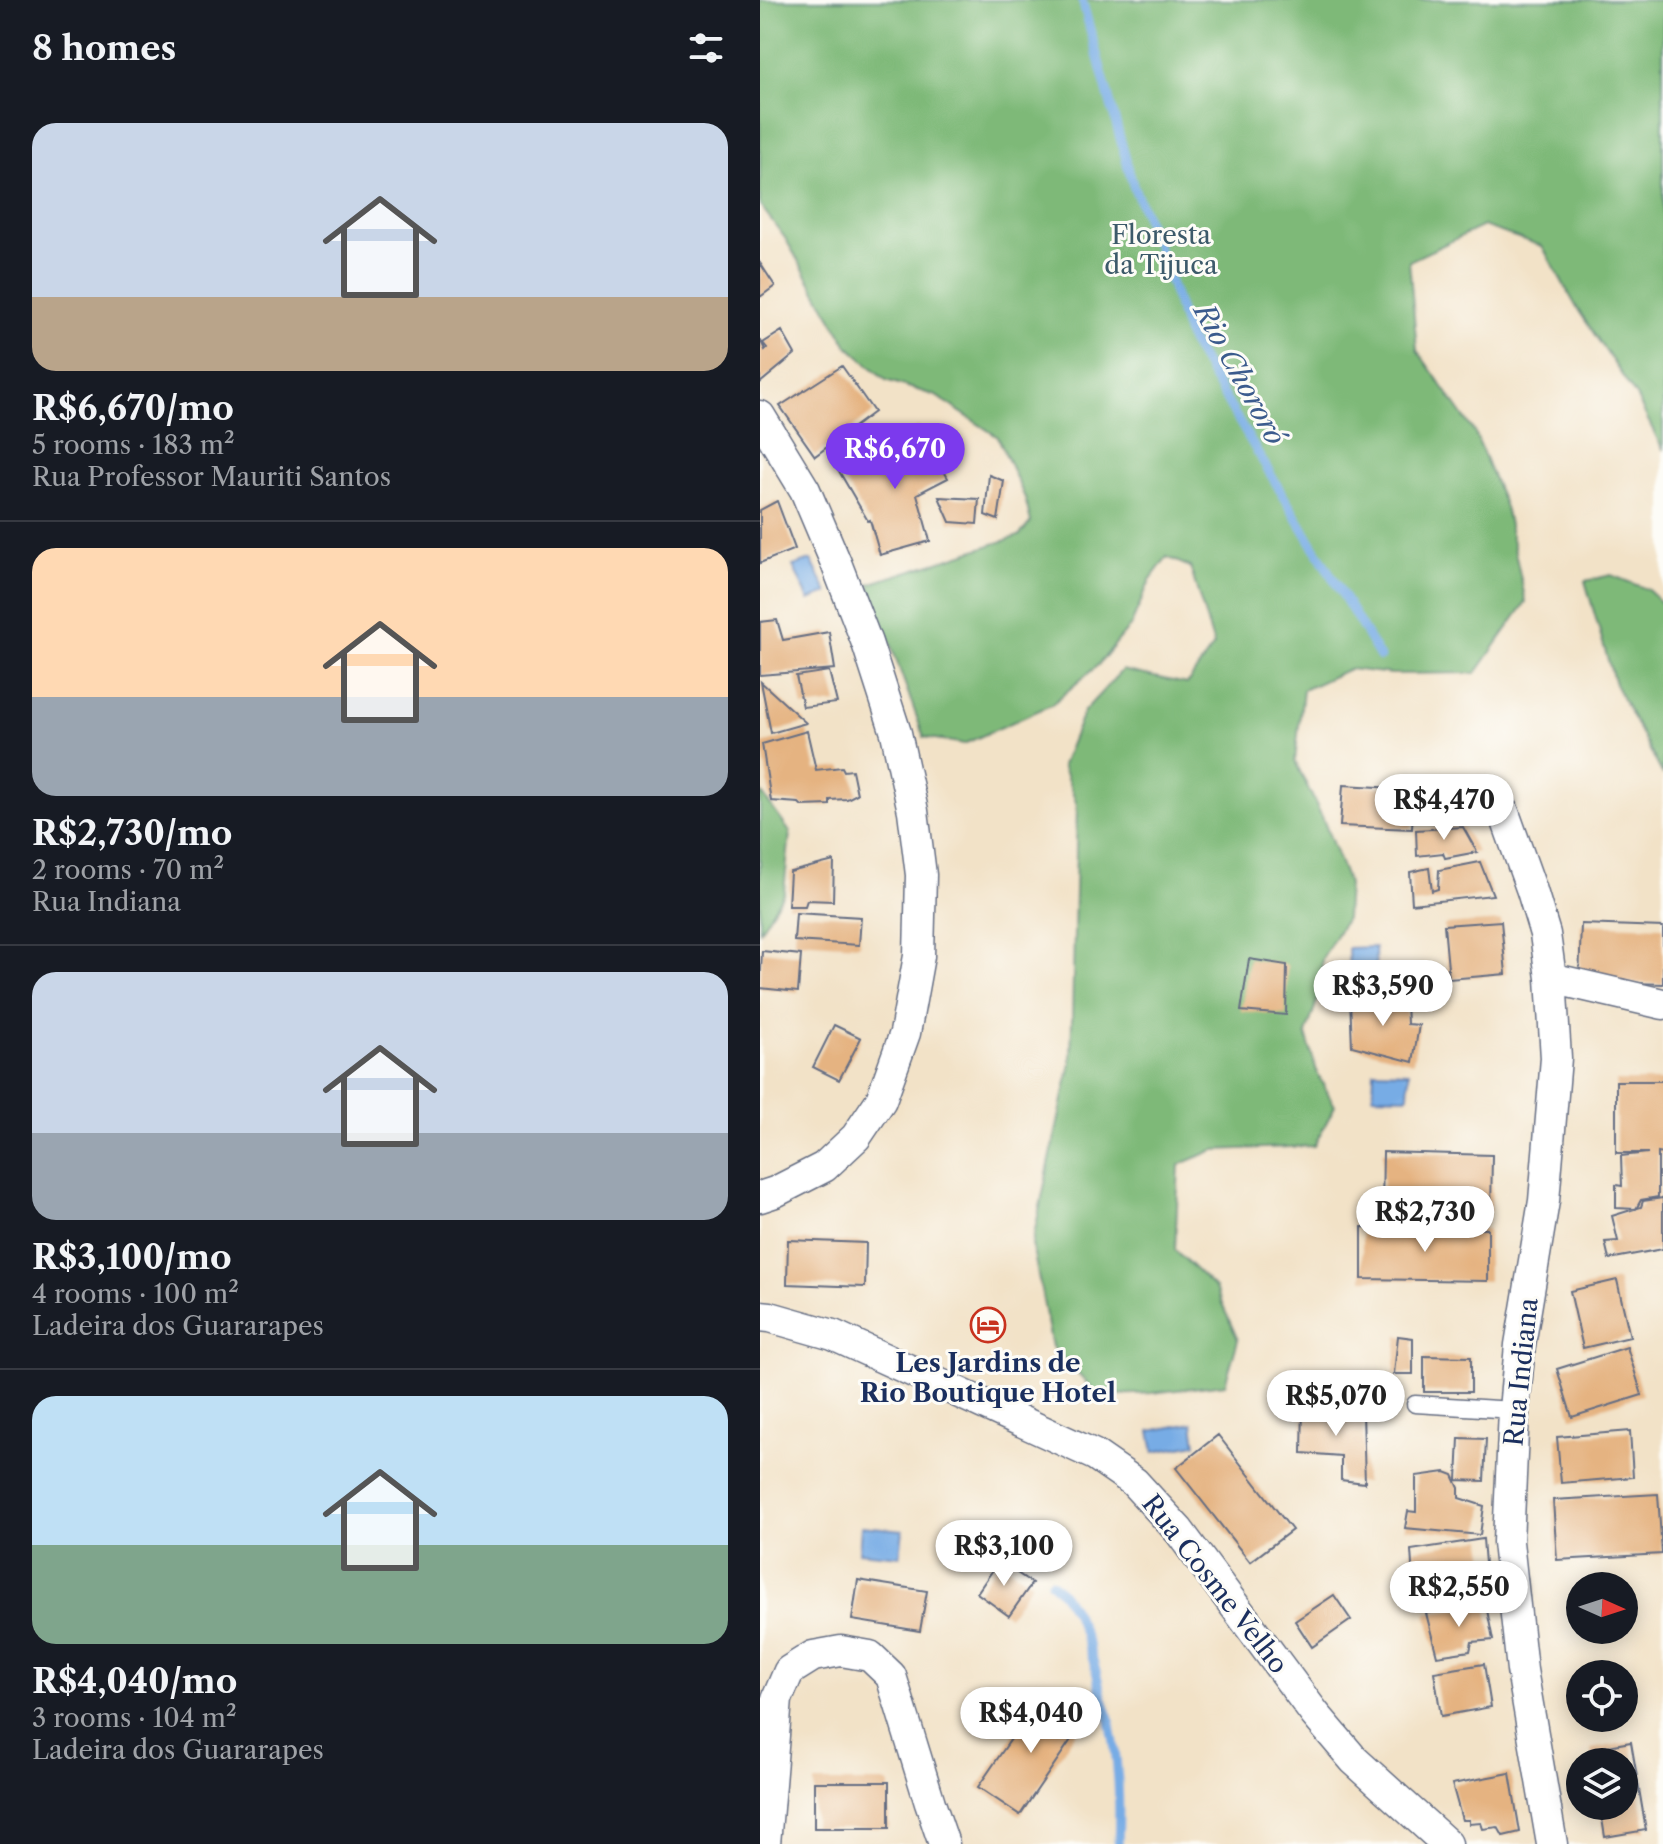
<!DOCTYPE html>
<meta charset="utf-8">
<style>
:root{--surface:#171b24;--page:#20242c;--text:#f1f3f6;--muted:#9ea1a6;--line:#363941;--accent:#7c3aed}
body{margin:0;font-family:"Libre Caslon Text",serif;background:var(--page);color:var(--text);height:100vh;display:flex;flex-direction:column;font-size:30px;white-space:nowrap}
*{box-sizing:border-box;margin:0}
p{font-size:26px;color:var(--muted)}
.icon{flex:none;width:44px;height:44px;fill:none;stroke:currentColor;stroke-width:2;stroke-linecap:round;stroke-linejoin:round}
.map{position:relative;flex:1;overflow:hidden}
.side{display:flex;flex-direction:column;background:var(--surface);width:760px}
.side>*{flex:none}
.needle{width:52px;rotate:93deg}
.controls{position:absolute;left:806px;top:1572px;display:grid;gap:16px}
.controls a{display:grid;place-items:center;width:72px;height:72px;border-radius:50%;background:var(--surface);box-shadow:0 4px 20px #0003;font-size:40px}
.price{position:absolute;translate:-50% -68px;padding:0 18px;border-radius:28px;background:#fff;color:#222;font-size:26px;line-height:52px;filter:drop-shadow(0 2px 4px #0008)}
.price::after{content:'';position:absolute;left:50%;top:48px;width:24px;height:18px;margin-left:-12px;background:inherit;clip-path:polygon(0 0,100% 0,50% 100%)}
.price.active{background:var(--accent);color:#fff}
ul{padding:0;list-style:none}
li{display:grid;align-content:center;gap:16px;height:424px;padding:0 32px}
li+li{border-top:2px solid var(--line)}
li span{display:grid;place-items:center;height:248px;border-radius:24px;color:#555}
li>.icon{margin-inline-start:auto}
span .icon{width:144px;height:144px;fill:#fffc;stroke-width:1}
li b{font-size:34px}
h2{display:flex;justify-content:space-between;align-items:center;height:96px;padding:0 32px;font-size:34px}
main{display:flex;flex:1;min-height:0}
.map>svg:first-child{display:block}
</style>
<main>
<section class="side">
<h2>8 homes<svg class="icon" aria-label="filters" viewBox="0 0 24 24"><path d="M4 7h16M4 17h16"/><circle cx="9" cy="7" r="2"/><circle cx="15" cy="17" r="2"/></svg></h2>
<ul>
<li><span style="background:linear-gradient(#c9d6e8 70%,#b9a48a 0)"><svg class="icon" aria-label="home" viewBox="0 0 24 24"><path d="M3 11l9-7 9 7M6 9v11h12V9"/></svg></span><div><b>R$6,670/mo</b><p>5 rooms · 183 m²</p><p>Rua Professor Mauriti Santos</p></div></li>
<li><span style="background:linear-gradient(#ffd9b3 60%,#9aa5b1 0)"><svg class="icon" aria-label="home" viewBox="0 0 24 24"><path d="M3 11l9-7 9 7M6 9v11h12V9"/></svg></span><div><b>R$2,730/mo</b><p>2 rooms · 70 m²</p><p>Rua Indiana</p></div></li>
<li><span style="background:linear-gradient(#c9d6e8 65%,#9aa5b1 0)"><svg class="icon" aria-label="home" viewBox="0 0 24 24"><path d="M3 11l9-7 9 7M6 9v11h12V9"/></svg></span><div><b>R$3,100/mo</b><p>4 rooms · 100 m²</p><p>Ladeira dos Guararapes</p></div></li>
<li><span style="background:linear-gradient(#bfe0f5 60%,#7fa58c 0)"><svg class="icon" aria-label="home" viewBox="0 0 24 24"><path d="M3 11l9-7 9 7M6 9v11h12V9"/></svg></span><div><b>R$4,040/mo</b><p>3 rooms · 104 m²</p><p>Ladeira dos Guararapes</p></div></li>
</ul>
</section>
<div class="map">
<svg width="903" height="1844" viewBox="0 0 903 1844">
<rect width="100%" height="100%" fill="#fdfcf7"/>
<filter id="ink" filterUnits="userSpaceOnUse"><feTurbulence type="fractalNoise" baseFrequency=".0125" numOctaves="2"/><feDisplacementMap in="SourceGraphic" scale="16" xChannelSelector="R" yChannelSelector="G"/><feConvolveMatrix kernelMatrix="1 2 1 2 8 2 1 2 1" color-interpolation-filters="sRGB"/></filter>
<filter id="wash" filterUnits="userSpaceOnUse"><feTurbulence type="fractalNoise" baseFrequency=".006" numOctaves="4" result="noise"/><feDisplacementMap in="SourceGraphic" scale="32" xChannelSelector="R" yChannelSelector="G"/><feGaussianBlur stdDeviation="1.8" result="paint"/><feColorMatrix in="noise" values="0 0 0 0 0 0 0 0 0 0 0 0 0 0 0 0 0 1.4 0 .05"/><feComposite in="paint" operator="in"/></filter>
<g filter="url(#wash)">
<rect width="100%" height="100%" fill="#f2e2c7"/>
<path fill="#7eb978" stroke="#4c746b" stroke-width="2" d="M0,0H903V450L877,398L817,308L782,246L723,226L649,261L657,350L715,433L745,507L766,602L716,673L632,674L589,669L543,690L535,761L563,819L588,884L586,918L562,959L561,989L546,1034L558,1075L575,1106L554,1146L454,1150L419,1165L415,1250L455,1288L478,1340L465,1384L392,1393L339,1396L292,1347L272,1244L311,1062L317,805L302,765L324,711L362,670L427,684L454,645L430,567L407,557L390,580L371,625L338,665L291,705L204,744L164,737L109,584L259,536L271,522L265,498L238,437L176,396L126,380L87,345L25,238L0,205Z
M851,575L887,589L903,604V775L855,684L825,581Z
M0,791L30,832L24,892L0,931Z"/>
<path fill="#77ace5" stroke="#496ea2" stroke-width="2" d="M51,560L68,593L49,600L33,566Z
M615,947L616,977H589L588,948Z
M614,1071L649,1072L648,1097L613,1096Z
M433,1423L436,1444L394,1452L390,1431Z
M101,1526L143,1530L140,1556L99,1552Z"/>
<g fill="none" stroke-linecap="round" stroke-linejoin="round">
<path stroke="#77ace5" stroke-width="9" d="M322,0L373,185L400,252L429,338L620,657
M291,1582C320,1607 333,1656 341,1692C343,1702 348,1711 350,1721C359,1761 360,1804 358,1844"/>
</g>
<g id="blocks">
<path fill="#e5b381" d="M0,263L15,286L0,297Z
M22,331L35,354L0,383V339L5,350L7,348L3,343Z
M82,366L114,412L55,456L20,406Z
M158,427L188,478L157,494L170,541L120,555L110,520L108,521L76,466L100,451L108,463L132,447L135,452L145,446L151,459L155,457L142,437Z
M229,475L244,481L238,520L225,515Z
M179,497L219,499L217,524L190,522Z
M17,501L35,549L0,563V510Z
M17,620L23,640L69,632L75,669L0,675V622Z
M69,671L77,703L43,707L36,676Z
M1,682L46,723L11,733Z
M47,731L56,770L82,767L84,771L92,770L97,794L87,799L70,800V805L42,806L39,803L11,801L2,744Z
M583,785L654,789L652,829L580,826Z
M703,827L717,852L685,858L683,853L657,856L656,830Z
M74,861L73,901L47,900L45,906H28L30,872Z
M720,862L733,895L652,904L650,872L669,868L672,891L678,889L679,870Z
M36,913L101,917L99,945L34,941Z
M741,921L746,974L689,979L684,925Z
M821,924L903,927V984L819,981Z
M2,951L41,955L38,992L0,988Z
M489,959L527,965L526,1015L481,1011Z
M590,999L646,1002L647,1024L659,1025L653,1062L592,1046Z
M74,1025L101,1038L79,1080L53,1067Z
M856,1081H903V1154L898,1153V1197L881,1200L876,1209L856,1208V1185L862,1186L861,1156L888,1153H856Z
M623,1152L732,1155L731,1212L622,1210Z
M903,1198V1249L849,1259L845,1242L858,1241L852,1216L881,1207L883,1201Z
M602,1227L728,1229V1281L602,1279Z
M28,1240L106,1243L105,1287L27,1284Z
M857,1280L870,1337L823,1348L810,1291Z
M638,1336L653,1338V1374H634Z
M867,1347L882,1395L812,1417L797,1369Z
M664,1356L711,1357V1392H664Z
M543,1405L603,1412L605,1483L581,1480V1456L542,1453Z
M870,1431L873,1477L801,1483L797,1437Z
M458,1435L532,1530L490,1562L416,1468Z
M699,1438L726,1439L724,1481L697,1480Z
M685,1472L693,1475L699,1488V1498L724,1506L720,1535L645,1528L648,1511L656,1512V1476Z
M898,1494L902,1554L797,1560L793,1500Z
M723,1539L727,1588L720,1594L675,1598L673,1591L654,1595L651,1550Z
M239,1561L272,1583L249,1616L217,1593Z
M98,1580L167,1591L160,1631L92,1620Z
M574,1595L591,1620L552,1647L535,1621Z
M726,1605L733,1640L712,1642L710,1651L677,1656L666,1613Z
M724,1664L731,1707L681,1716L674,1672Z
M282,1694L323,1722L260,1815L218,1787Z
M871,1742L886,1830L845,1837L840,1806H864V1762H833L831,1749Z
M750,1773L760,1832L743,1836L738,1827L723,1829L721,1823L709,1824V1820H702L692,1784Z
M54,1782H129V1828H54Z"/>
</g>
</g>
<g filter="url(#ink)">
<use href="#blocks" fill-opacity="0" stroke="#666e83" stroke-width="2"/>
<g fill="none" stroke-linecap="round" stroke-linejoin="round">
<g stroke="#666e83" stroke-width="19">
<path id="service" d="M655,1404L754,1410"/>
</g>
<g stroke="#666e83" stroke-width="33">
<path id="minor" d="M0,416L45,490L76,563L107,643L136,733L153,811L161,875L159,956L145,1033L121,1100L96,1137L64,1167L15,1192L0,1197
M743,810L772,891L785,934L791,978L796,1058L784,1201L760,1345L754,1410L748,1542L762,1670L792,1844
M791,978L903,1004
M0,1316L10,1317L73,1335L335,1455L374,1482L419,1531L555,1714L594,1760L687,1844
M5,1844L17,1699L29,1671L53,1656L81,1651L110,1656L131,1676L170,1803L184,1844"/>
</g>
<use href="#service" stroke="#fff" stroke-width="16"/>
<use href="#minor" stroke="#fff" stroke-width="30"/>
</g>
</g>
<defs>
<g id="hotel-ring" transform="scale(1.8)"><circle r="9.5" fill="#fdfcf7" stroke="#c8321e" stroke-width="1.5"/><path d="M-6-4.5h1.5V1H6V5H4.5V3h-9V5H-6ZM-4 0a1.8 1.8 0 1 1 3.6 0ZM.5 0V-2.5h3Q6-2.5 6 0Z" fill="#c8321e"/></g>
</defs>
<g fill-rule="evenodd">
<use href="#hotel-ring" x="228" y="1325"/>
</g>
<g text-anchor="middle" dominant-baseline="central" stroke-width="6" stroke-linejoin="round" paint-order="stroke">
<g font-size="26" fill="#3c5a6a" stroke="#fdfcf7">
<text x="401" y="235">Floresta<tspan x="401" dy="30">da Tijuca</tspan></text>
</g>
<g font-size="26" font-weight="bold" fill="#1b2f5e" stroke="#fdfcf7">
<text x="228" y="1363">Les Jardins de<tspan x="228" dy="30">Rio Boutique Hotel</tspan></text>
</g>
<g font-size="26" fill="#1b2f5e" stroke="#fdfcf7">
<text transform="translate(761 1372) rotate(-84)">Rua Indiana</text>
<text transform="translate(455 1584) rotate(52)">Rua Cosme Velho</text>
</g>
<g font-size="28" font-style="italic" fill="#3b5b8d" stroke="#fdfcf7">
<text transform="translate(480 374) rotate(61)">Rio Chororó</text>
</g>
</g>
</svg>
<div class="controls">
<a><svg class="needle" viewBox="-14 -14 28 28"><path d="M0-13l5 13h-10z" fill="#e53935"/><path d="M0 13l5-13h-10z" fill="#9ea1a6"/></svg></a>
<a><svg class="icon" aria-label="locate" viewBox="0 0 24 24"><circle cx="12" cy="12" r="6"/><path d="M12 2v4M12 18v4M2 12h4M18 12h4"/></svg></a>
<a><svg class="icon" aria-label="layers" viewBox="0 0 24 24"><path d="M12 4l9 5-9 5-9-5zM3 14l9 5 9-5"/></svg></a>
</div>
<b class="price active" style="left:135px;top:491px">R$6,670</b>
<b class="price" style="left:684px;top:842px">R$4,470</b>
<b class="price" style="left:623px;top:1028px">R$3,590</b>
<b class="price" style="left:665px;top:1254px">R$2,730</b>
<b class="price" style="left:576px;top:1438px">R$5,070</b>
<b class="price" style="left:244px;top:1588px">R$3,100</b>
<b class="price" style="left:699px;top:1629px">R$2,550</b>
<b class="price" style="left:271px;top:1755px">R$4,040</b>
</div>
</main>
